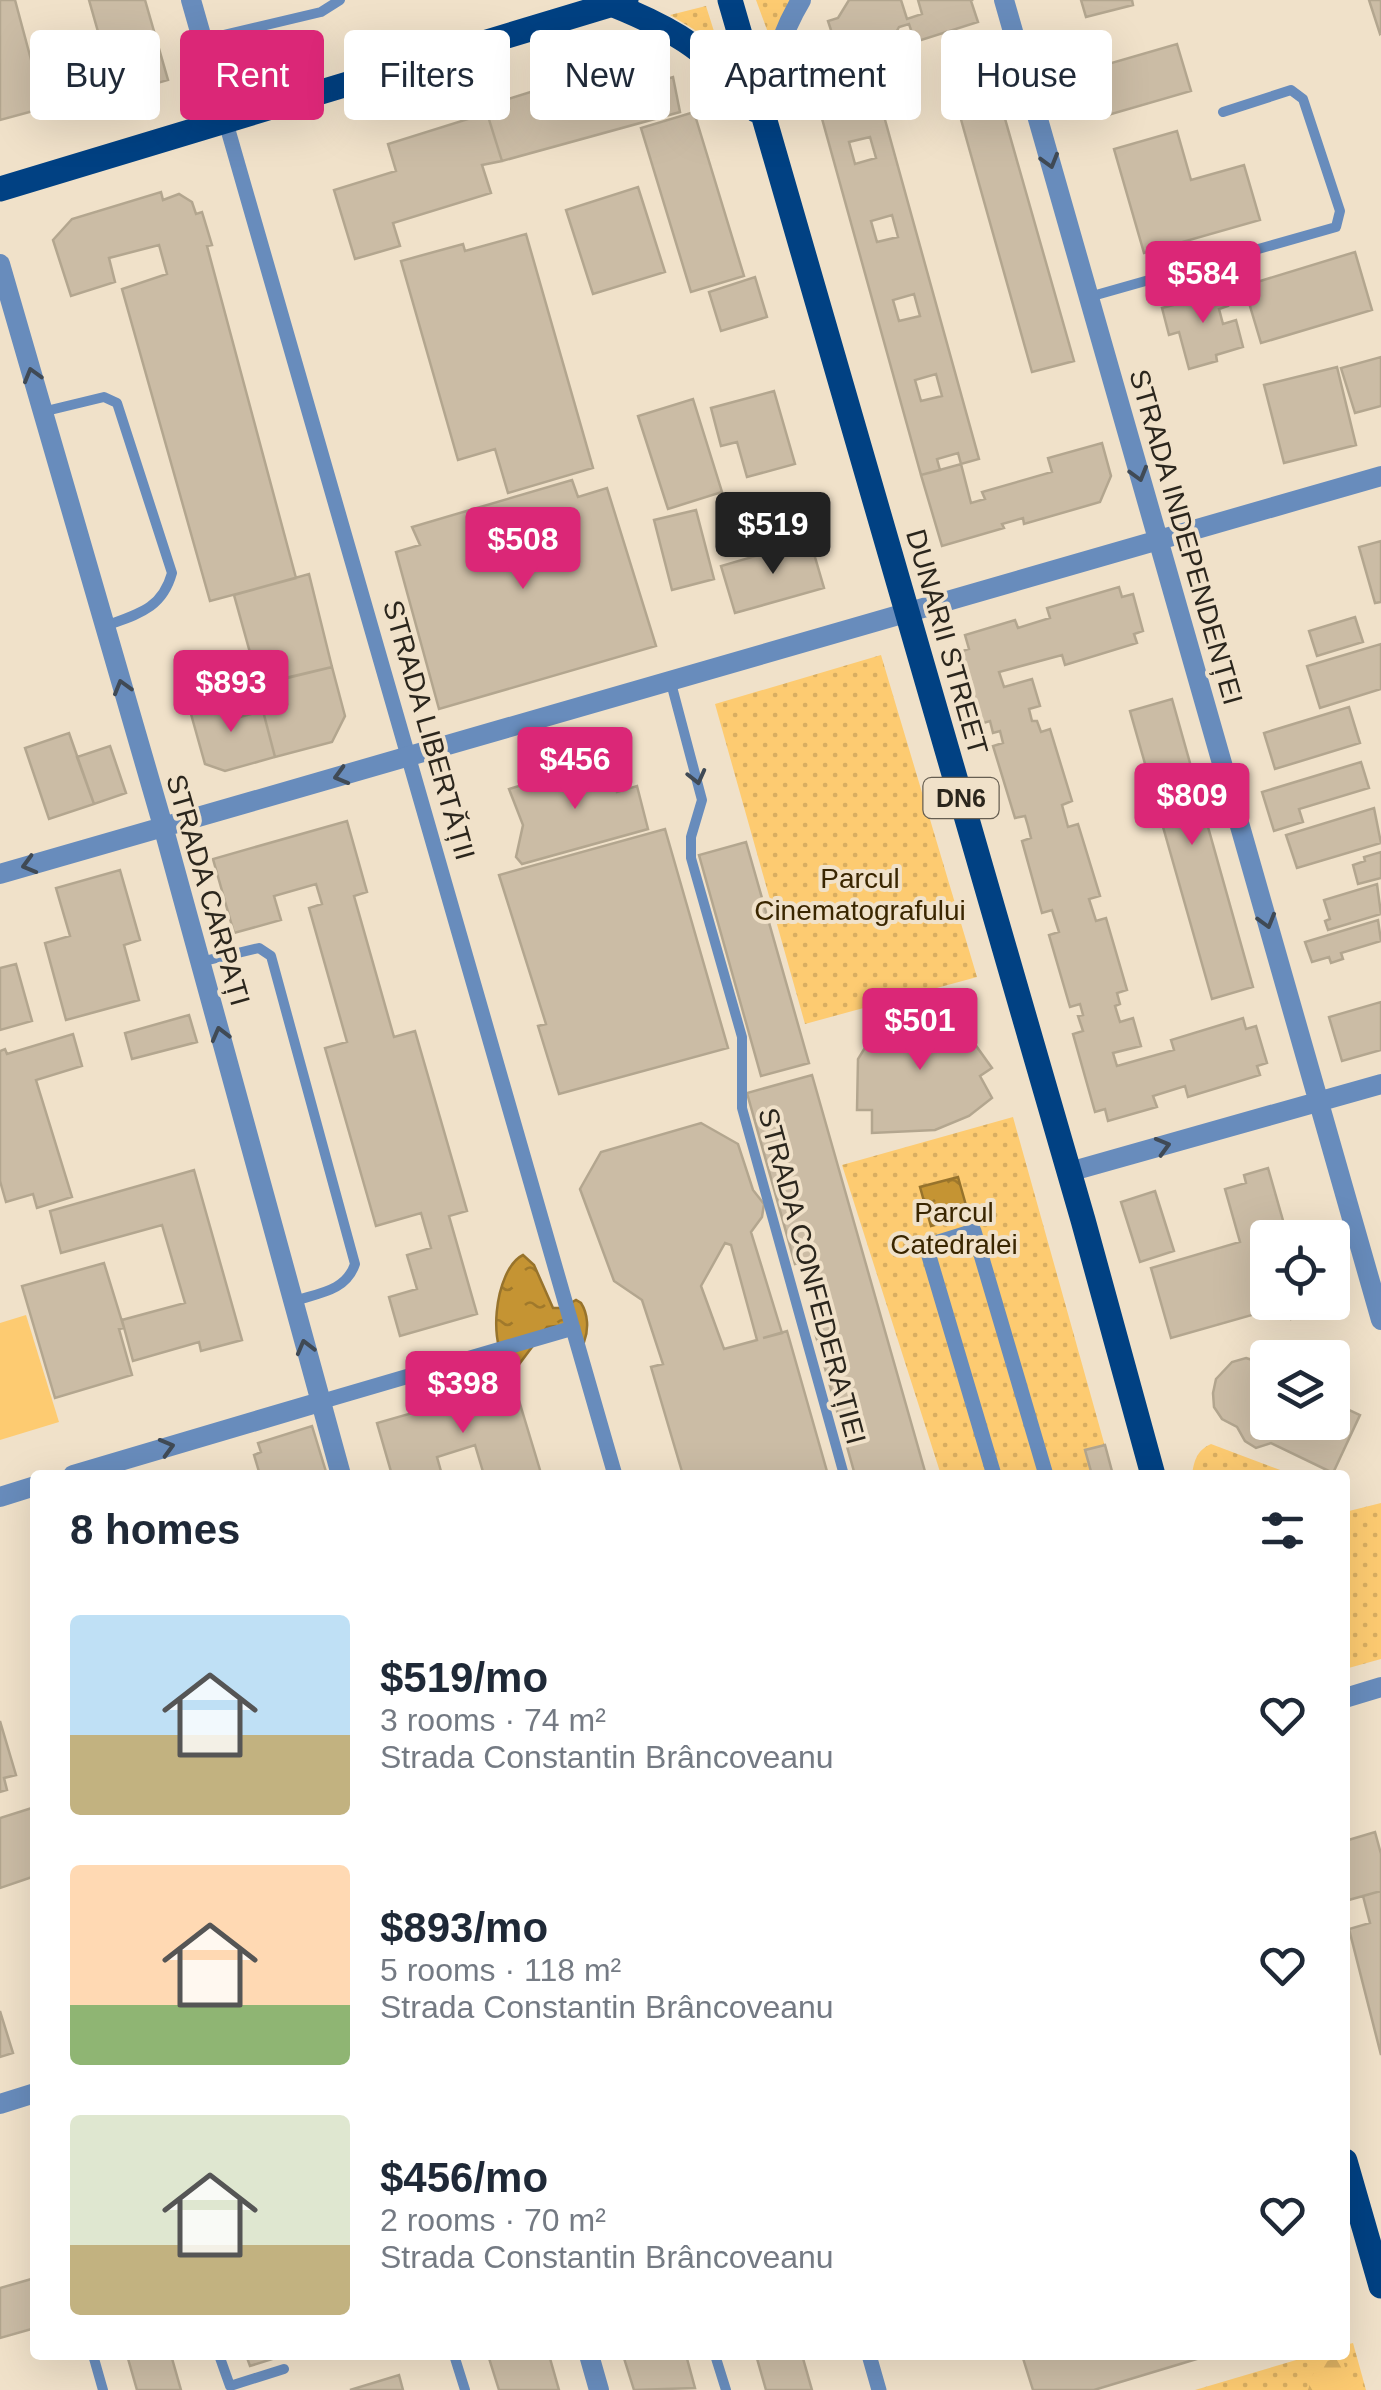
<!DOCTYPE html>
<meta charset="utf-8">
<style>
:root{--surface:#fff;--page:#f6f6f7;--text:#1f2937;--muted:#747a83;--accent:#db2777}
body{margin:0;font-family:Arial,sans-serif;background:var(--page);color:var(--text);height:100vh;display:flex;flex-direction:column;font-size:38px;white-space:nowrap}
*{box-sizing:border-box;margin:0}
p{font-size:32px;color:var(--muted)}
.icon{flex:none;width:55px;height:55px;fill:none;stroke:currentColor;stroke-width:2;stroke-linecap:round;stroke-linejoin:round}
.map{position:relative;flex:1;overflow:hidden}
.panel{position:absolute;left:30px;top:1470px;width:1320px;height:890px;display:flex;flex-direction:column;background:var(--surface);border-radius:10px;box-shadow:0 10px 40px #0002}
.panel>*{flex:none}
.top-card{position:absolute;left:30px;top:30px;width:1322px;height:90px;display:flex;gap:20px}
.controls{position:absolute;left:1250px;top:1220px;display:grid;gap:20px}
.controls a{display:grid;place-items:center;width:100px;height:100px;border-radius:10px;background:var(--surface);box-shadow:0 10px 40px #0002;font-size:50px}
.price{position:absolute;translate:-50% -85px;padding:0 22px;border-radius:10px;background:var(--accent);color:#fff;font-size:32px;line-height:65px;filter:drop-shadow(0 2px 5px #0008)}
.price::after{content:'';position:absolute;left:50%;top:60px;width:30px;height:22px;margin-left:-15px;background:inherit;clip-path:polygon(0 0,100% 0,50% 100%)}
.price.active{background:#222;color:#fff}
ul{padding:0;list-style:none}
li{display:flex;align-items:center;gap:30px;height:250px;padding:0 40px}
li span{display:grid;place-items:center;flex:none;width:280px;height:200px;border-radius:10px;color:#555}
li>.icon{margin-inline-start:auto}
span .icon{width:120px;height:120px;fill:#fffc;stroke-width:1}
li b{font-size:42px}
h2{display:flex;justify-content:space-between;align-items:center;height:120px;padding:0 40px;font-size:42px}
.tag{padding:0 35px;border-radius:10px;background:var(--surface);box-shadow:0 10px 40px #0002;font-size:35px;line-height:90px}
.tag.active{background:var(--accent);color:#fff}
.map>svg:first-child{display:block}
</style>
<div class="map">
<svg width="1381" height="2390" viewBox="0 0 1381 2390">
<defs>
<pattern id="green-dots" width="8" height="8" patternUnits="userSpaceOnUse" patternTransform="scale(2.5)"><rect width="8" height="8" fill="#fdcb71"/><path d="M2 2h.1M6 6h.1" fill="none" stroke="#d9ae61" stroke-width="1.8" stroke-linecap="round"/></pattern>
<pattern id="forest-firs" width="22" height="20" patternUnits="userSpaceOnUse" patternTransform="scale(2.5)"><rect width="22" height="20" fill="#fdcb71"/><path d="M5 1l3.5 6h-7zM16 11l3.5 6h-7z" fill="#d9ae61"/></pattern>
<pattern id="water-ripples" width="26" height="14" patternUnits="userSpaceOnUse" patternTransform="scale(2.5)"><rect width="26" height="14" fill="#c59433"/><path d="M2 4q2-2 4 0t4 0M15 11q2-2 4 0t4 0" fill="none" stroke="#a0792b"/></pattern>
</defs>
<rect width="100%" height="100%" fill="#f0e1c9"/>
<path fill="url(#green-dots)" d="M756,0H790L773,46Z
M706,6L718,44L670,15Z
M881,655L977,977L805,1024L715,704Z
M1013,1117L1113,1475H941L842,1165Z
M1211,1444L1283,1471L1289,1475H1192C1194,1461 1197,1450 1211,1444Z
M1381,1503V1659L1345,1669V1512Z
M1353,2343L1366,2390H1195L1313,2355H1345V2345Z"/>
<path fill="url(#forest-firs)" d="M1342,2356L1351,2390H1308L1316,2365Z"/>
<path fill="#fdcb71" d="M26,1315L59,1422L0,1440V1323Z"/>
<path fill="url(#water-ripples)" stroke="#97732c" stroke-width="2.5" d="M958,1177L969,1216L931,1226L920,1187Z
M523,1255L534,1265L553,1308H562L576,1300L581,1303C588,1314 589,1329 584,1342L556,1326L547,1327L514,1371C485,1354 494,1269 523,1255Z"/>
<path fill="#cbbca5" stroke="#b3a68f" stroke-width="2.5" fill-rule="evenodd" d="M0,0H15L44,108L0,120Z
M89,0H145L168,80L116,95Z
M849,0H901L907,19L922,14L918,0H973L971,1L978,22L915,42L909,24L899,27L888,47L891,56L844,70L828,21L838,18Z
M1081,0H1132L1133,5L1086,17Z
M1369,0H1381V33L1380,34Z
M1177,44L1191,91L1108,115L1094,68Z
M869,62L979,459L961,464L958,453L937,459L940,470L921,475L811,79ZM851,70L854,78L833,84L831,75ZM870,137L876,158L855,164L849,142ZM892,215L898,237L877,242L871,221ZM914,294L920,316L899,321L893,300ZM936,374L942,396L921,401L915,380Z
M617,65L622,71L642,65L650,84L673,77L680,112L502,161L487,113L509,109L508,99Z
M992,73L1074,361L1032,372L951,84Z
M694,112L744,276L691,292L641,128Z
M487,113L502,161L482,165L491,193L393,223L400,246L355,259L334,190L396,171L388,144Z
M1177,131L1191,180L1244,165L1260,220L1144,253L1114,149Z
M638,187L665,272L593,294L566,210Z
M161,192L163,200L179,194L192,202L196,214L202,212L212,245L207,246L296,578L210,601L122,289L167,274L159,245L109,258L115,282L71,296L53,240L72,219Z
M526,234L593,468L508,493L495,449L458,460L401,261L463,244L465,251Z
M1355,252L1372,310L1261,343L1244,286Z
M755,277L767,317L721,331L709,292Z
M1222,282L1228,306L1219,309L1223,324L1236,320L1243,347L1216,355L1217,361L1189,369L1179,332L1169,335L1162,308L1188,301L1186,292Z
M1381,357V406L1355,413L1341,368Z
M1337,367L1356,445L1284,463L1264,385Z
M774,391L795,464L747,477L737,442L721,446L711,408Z
M693,399L722,492L668,509L638,416Z
M1102,443L1111,476L1100,502L1024,524L1023,518L1002,524L1004,528L942,546L921,475L961,464L971,503L985,499L982,492L1052,472L1048,458Z
M572,480L578,497L607,488L656,646L439,709L396,552L420,545L412,527Z
M696,510L714,579L672,590L654,520Z
M810,540L824,588L735,613L721,566Z
M1381,541V602L1375,603L1359,547Z
M309,574L332,667L259,685L234,595Z
M1119,587L1122,597L1133,594L1143,631L1134,634L1137,643L1065,665L1062,655L999,672L1004,687L1032,679L1040,706L1029,709L1032,721H1037L1041,732L1050,729L1072,801L1062,805L1068,827L1078,824L1100,896L1089,899L1096,921L1106,918L1127,990L1117,993L1120,1004L1115,1006L1120,1022L1133,1018L1141,1046L1113,1053L1117,1066L1174,1050L1171,1040L1243,1018L1246,1029L1256,1026L1267,1063L1257,1066L1260,1075L1188,1097L1185,1086L1153,1096L1157,1107L1108,1121L1105,1109L1095,1112L1073,1034L1083,1031L1078,1016L1083,1015L1080,1004L1070,1007L1049,935L1059,932L1052,910L1042,913L1022,841L1031,838L1028,826L1025,816L1015,818L993,746L1003,743L1000,731L993,733L990,721L980,724L959,652L969,649L965,635L1015,620L1018,628L1050,618L1047,608Z
M1355,617L1363,642L1317,656L1309,631Z
M1381,644V689L1320,708L1307,666Z
M332,667L345,716L332,742L275,757L263,711L287,704L281,679Z
M234,695L240,717L263,711L275,757L225,771L205,764L189,707Z
M1172,699L1253,987L1212,999L1130,711Z
M1349,707L1360,743L1275,769L1264,733Z
M69,733L94,804L49,819L25,748Z
M110,746L126,793L94,804L77,757Z
M608,759L617,792L637,786L648,829L522,864L516,857L523,825L509,789Z
M1361,762L1369,788L1299,809L1303,822L1274,831L1262,792Z
M1374,808L1381,843L1297,868L1286,835Z
M347,821L367,892L354,896L394,1037L415,1031L467,1211L449,1216L477,1314L400,1336L389,1297L417,1289L407,1255L431,1248L421,1213L376,1226L325,1048L347,1042L309,908L322,904L316,884L274,896L281,920L234,933L213,859Z
M665,829L728,1048L559,1094L538,1026L546,1024L499,875Z
M746,842L809,1063L761,1076L699,855Z
M1381,852V878L1358,884L1353,865L1365,861L1364,857Z
M120,870L140,940L124,945L139,1000L66,1020L45,943L70,936L56,888Z
M1377,884L1381,914L1328,930L1325,921L1330,919L1324,900Z
M1378,920L1381,941L1341,953L1343,959L1331,963L1329,957L1312,962L1305,942Z
M16,964L32,1021L0,1030V968Z
M1381,1002V1050L1342,1061L1329,1017Z
M922,1007L935,1009L964,1029L992,1068L980,1076L992,1098L969,1116L935,1130L872,1133V1110H857L858,1059L877,1028L891,1016L906,1009Z
M189,1015L197,1042L132,1059L125,1033Z
M73,1034L82,1066L36,1080L72,1197L37,1208L33,1194L6,1202L0,1181V1051L5,1049L7,1054Z
M812,1075L926,1475H855L814,1329L825,1326L806,1261L795,1264L747,1093Z
M701,1123L738,1144L753,1190L764,1204L762,1217L751,1232L782,1333L763,1338L787,1331L828,1475H683L651,1367L663,1364L642,1300L614,1281L580,1189L601,1152ZM725,1243L731,1245L757,1340L724,1349L701,1286Z
M1268,1168L1288,1238H1268V1302H1332V1271L1342,1304L1291,1319L1287,1305L1171,1338L1151,1268L1240,1242L1225,1189L1246,1183L1244,1175Z
M194,1170L242,1340L201,1351L199,1342L133,1361L122,1320L185,1303L162,1225L61,1253L50,1211Z
M1155,1191L1174,1251L1140,1262L1121,1202Z
M104,1263L124,1328L119,1329L132,1375L55,1398L22,1286Z
M1246,1358L1268,1365V1422H1332V1402L1360,1415L1333,1473L1271,1443L1256,1448L1245,1441L1237,1427L1222,1419L1214,1407L1213,1393L1216,1379L1232,1362Z
M514,1384L540,1470L529,1475H484L475,1445L437,1457L442,1475H392L377,1423Z
M312,1426L327,1475H260L254,1455L261,1452L258,1443Z
M1105,1445L1113,1475H1092L1085,1450Z
M0,1721L16,1775L4,1778L7,1790L0,1792Z
M35,1807V1876L0,1888V1818Z
M1375,1832L1381,1854V1891L1345,1901V1841Z
M1381,1891V2055L1349,1929L1370,1923L1363,1896Z
M0,2011L13,2053L0,2057Z
M35,2278V2328L0,2338V2288Z
M127,2355H171L181,2390H137Z
M246,2355H285L250,2366Z
M488,2355H549L559,2390H499Z
M623,2355H686L695,2388L634,2390Z
M756,2355H802L812,2390H766Z
M1022,2355H1210L1094,2390H1033Z
M399,2375L403,2390H350Z"/>
<g fill="none" stroke-linecap="round" stroke-linejoin="round">
<path stroke="#688cbc" stroke-width="10" d="M202,40L321,12L340,0
M1089,297L1336,227L1340,211L1303,99L1291,90L1223,112
M42,412L104,397L117,403L172,573C162,609 138,614 105,626
M671,683L702,800L691,837V858L742,1037V1108L844,1475
M200,962L259,948L271,956L355,1264C346,1291 319,1293 294,1301
M93,2355L103,2390
M219,2355L230,2386L284,2369
M454,2355L465,2390
M715,2355L726,2390"/>
<path stroke="#688cbc" stroke-width="15" d="M226,123L615,1475
M320,1402L573,1328
M994,1475L926,1246L974,1231L1046,1475
M869,2355L879,2390"/>
<path stroke="#688cbc" stroke-width="20" d="M191,0L226,123
M1004,0L1381,1320
M0,264L163,826L341,1475
M0,874L1381,476
M1069,1172L1381,1084
M73,1475L320,1402
M0,1497L35,1486
M1345,1698L1381,1687
M0,2104L35,2093
M589,2355L599,2390"/>
<path stroke="#688cbc" stroke-width="20" d="M766,111C770,70 780,35 801,0"/>
<path stroke="#014183" stroke-width="25" d="M730,0L1083,1220L1153,1475
M611,4C676,30 714,53 756,110
M0,189L626,0
M1345,2161L1381,2286"/>
</g>
<defs><path id="oneway-chevron" d="M-2-3.5L2.5 0L-2 3.5" fill="none" stroke-width="1.6" stroke-linecap="round" stroke-linejoin="round" transform="scale(2.5)"/></defs>
<g stroke="#404a55">
<use href="#oneway-chevron" transform="translate(1050 161) rotate(74)"/>
<use href="#oneway-chevron" transform="translate(32 375) rotate(-106)"/>
<use href="#oneway-chevron" transform="translate(1139 474) rotate(74)"/>
<use href="#oneway-chevron" transform="translate(122 687) rotate(-106)"/>
<use href="#oneway-chevron" transform="translate(341 776) rotate(164)"/>
<use href="#oneway-chevron" transform="translate(697 777) rotate(76)"/>
<use href="#oneway-chevron" transform="translate(29 865) rotate(164)"/>
<use href="#oneway-chevron" transform="translate(1267 921) rotate(74)"/>
<use href="#oneway-chevron" transform="translate(220 1034) rotate(-105)"/>
<use href="#oneway-chevron" transform="translate(1163 1146) rotate(-16)"/>
<use href="#oneway-chevron" transform="translate(305 1347) rotate(-105)"/>
<use href="#oneway-chevron" transform="translate(167 1447) rotate(-16)"/>
</g>
<g text-anchor="middle" dominant-baseline="central" stroke-width="8" stroke-linejoin="round" paint-order="stroke">
<rect fill="#f0e1c9" stroke="#665e51" stroke-width="2.5" x="923.5" y="778" width="75" height="40" rx="8"/>
<g font-size="25" font-weight="bold" fill="#2b261d">
<text x="961" y="798">DN6</text>
</g>
<g font-size="28" fill="#2b261d" stroke="#f0e1c9">
<text transform="translate(1186 537) rotate(74)">STRADA INDEPENDENȚEI</text>
<text transform="translate(947 642) rotate(74)">DUNARII STREET</text>
<text transform="translate(429 730) rotate(74)">STRADA LIBERTĂȚII</text>
<text transform="translate(208 890) rotate(74)">STRADA CARPAȚI</text>
<text transform="translate(812 1276) rotate(75)">STRADA CONFEDERAȚIEI</text>
</g>
<g font-size="28" fill="#3a2600" stroke="#f0e1c9">
<text x="860" y="878">Parcul<tspan x="860" dy="32">Cinematografului</tspan></text>
<text x="954" y="1212">Parcul<tspan x="954" dy="32">Catedralei</tspan></text>
</g>
</g>
</svg>
<div class="controls">
<a><svg class="icon" aria-label="locate" viewBox="0 0 24 24"><circle cx="12" cy="12" r="6"/><path d="M12 2v4M12 18v4M2 12h4M18 12h4"/></svg></a>
<a><svg class="icon" aria-label="layers" viewBox="0 0 24 24"><path d="M12 4l9 5-9 5-9-5zM3 14l9 5 9-5"/></svg></a>
</div>
<b class="price" style="left:1203px;top:326px">$584</b>
<b class="price active" style="left:773px;top:577px">$519</b>
<b class="price" style="left:523px;top:592px">$508</b>
<b class="price" style="left:231px;top:735px">$893</b>
<b class="price" style="left:575px;top:812px">$456</b>
<b class="price" style="left:1192px;top:848px">$809</b>
<b class="price" style="left:920px;top:1073px">$501</b>
<b class="price" style="left:463px;top:1436px">$398</b>
<div class="top-card">
<a class="tag">Buy</a>
<a class="tag active">Rent</a>
<a class="tag">Filters</a>
<a class="tag">New</a>
<a class="tag">Apartment</a>
<a class="tag">House</a>
</div>
<section class="panel">
<h2>8 homes<svg class="icon" aria-label="filters" viewBox="0 0 24 24"><path d="M4 7h16M4 17h16"/><circle cx="9" cy="7" r="2"/><circle cx="15" cy="17" r="2"/></svg></h2>
<ul>
<li><span style="background:linear-gradient(#bfe0f5 60%,#c2b280 0)"><svg class="icon" aria-label="home" viewBox="0 0 24 24"><path d="M3 11l9-7 9 7M6 9v11h12V9"/></svg></span><div><b>$519/mo</b><p>3 rooms · 74 m²</p><p>Strada Constantin Brâncoveanu</p></div><svg class="icon" aria-label="heart" viewBox="0 0 24 24"><path d="M12 20l-8-8c-3-5 5-10 8-4 3-6 11-1 8 4z"/></svg></li>
<li><span style="background:linear-gradient(#ffd9b3 70%,#8fb573 0)"><svg class="icon" aria-label="home" viewBox="0 0 24 24"><path d="M3 11l9-7 9 7M6 9v11h12V9"/></svg></span><div><b>$893/mo</b><p>5 rooms · 118 m²</p><p>Strada Constantin Brâncoveanu</p></div><svg class="icon" aria-label="heart" viewBox="0 0 24 24"><path d="M12 20l-8-8c-3-5 5-10 8-4 3-6 11-1 8 4z"/></svg></li>
<li><span style="background:linear-gradient(#dfe7d0 65%,#c2b280 0)"><svg class="icon" aria-label="home" viewBox="0 0 24 24"><path d="M3 11l9-7 9 7M6 9v11h12V9"/></svg></span><div><b>$456/mo</b><p>2 rooms · 70 m²</p><p>Strada Constantin Brâncoveanu</p></div><svg class="icon" aria-label="heart" viewBox="0 0 24 24"><path d="M12 20l-8-8c-3-5 5-10 8-4 3-6 11-1 8 4z"/></svg></li>
</ul>
</section>
</div>
